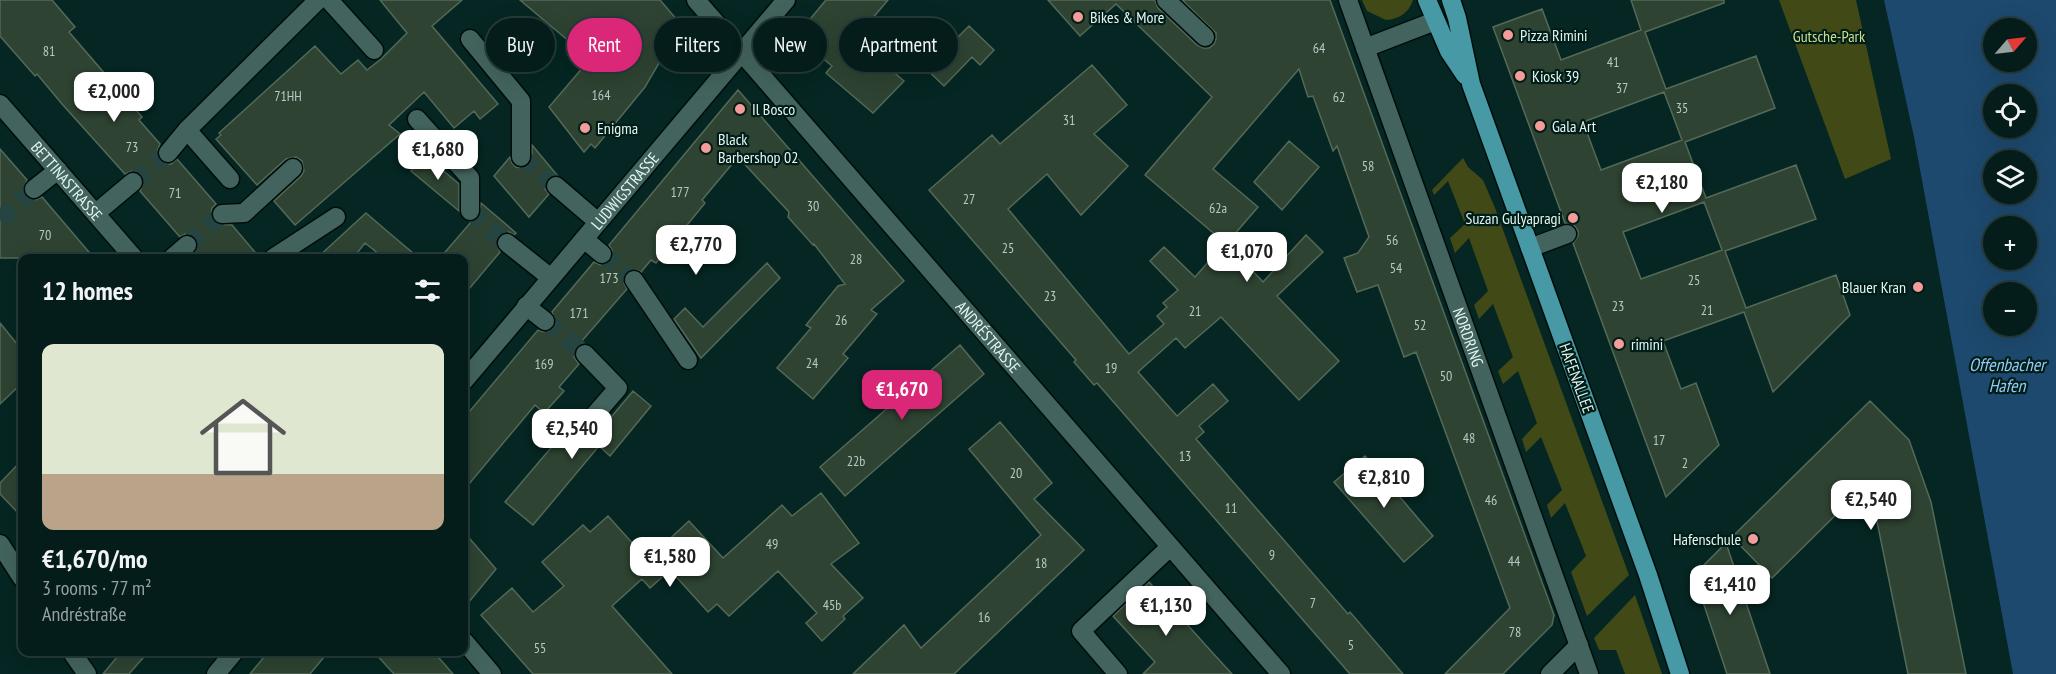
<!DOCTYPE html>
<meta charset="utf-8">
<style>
:root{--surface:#041c1a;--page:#0d2523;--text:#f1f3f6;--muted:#97a1a2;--line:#253a39;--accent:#db2777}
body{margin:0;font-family:"PT Sans Narrow",sans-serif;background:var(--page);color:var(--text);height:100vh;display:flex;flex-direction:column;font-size:22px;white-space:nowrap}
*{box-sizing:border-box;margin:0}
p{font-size:20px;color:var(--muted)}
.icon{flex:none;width:33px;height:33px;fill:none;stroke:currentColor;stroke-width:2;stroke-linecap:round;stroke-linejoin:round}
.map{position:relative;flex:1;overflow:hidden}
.side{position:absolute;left:18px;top:254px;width:450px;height:402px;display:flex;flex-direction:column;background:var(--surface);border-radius:12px;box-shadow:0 6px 24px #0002,0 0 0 2px var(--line)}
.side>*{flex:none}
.banner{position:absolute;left:486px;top:18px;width:570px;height:54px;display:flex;gap:12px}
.needle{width:39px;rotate:62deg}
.tools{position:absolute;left:1983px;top:18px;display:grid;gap:12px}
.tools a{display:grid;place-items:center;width:54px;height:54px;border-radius:50%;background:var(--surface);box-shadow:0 6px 24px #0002,0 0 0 2px var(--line);font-size:30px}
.price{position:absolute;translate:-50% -51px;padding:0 14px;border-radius:12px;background:#fff;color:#222;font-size:20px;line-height:39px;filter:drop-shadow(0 2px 3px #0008)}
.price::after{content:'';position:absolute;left:50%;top:36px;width:18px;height:14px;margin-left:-9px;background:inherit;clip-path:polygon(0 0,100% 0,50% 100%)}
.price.current{background:var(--accent);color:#fff}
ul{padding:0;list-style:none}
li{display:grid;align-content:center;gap:12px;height:318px;padding:0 24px}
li+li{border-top:2px solid var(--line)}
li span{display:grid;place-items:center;height:186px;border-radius:12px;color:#555}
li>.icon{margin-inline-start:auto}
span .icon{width:108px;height:108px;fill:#fffc;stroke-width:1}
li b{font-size:26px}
h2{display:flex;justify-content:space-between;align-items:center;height:72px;padding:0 24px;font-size:26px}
.tag{padding:0 21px;border-radius:27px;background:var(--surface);box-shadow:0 6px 24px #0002,0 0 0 2px var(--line);font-size:21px;line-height:54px}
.tag.current{background:var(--accent);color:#fff}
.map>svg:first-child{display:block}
</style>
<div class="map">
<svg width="2056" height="674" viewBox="0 0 2056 674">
<rect width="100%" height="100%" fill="#052622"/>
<path fill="#414a17" d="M1362,0H1413C1409,13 1399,19 1386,20L1367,11Z
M1779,0H1856L1891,159L1845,179Z
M1463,158L1468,167L1483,180L1495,208L1629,575L1587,616L1571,572L1586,556L1565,503L1551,518L1547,505L1562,490L1541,437L1526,452L1522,439L1537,423L1518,371L1503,384L1498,371L1513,357L1493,304L1479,319L1474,305L1488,291L1469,238L1455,253L1450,238L1465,224L1448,181L1434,195L1432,190Z
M1635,595L1662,674H1625L1616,650H1599L1594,638Z"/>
<path fill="#1d496e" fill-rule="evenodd" d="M1884,0H2056V674H2013L1914,137ZM1994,28H2026V62H1994ZM1994,94H2026V128H1994ZM1994,160H2026V194H1994ZM1994,226H2026V260H1994ZM1994,292H2026V326H1994Z"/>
<path fill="#2e4332" stroke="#546a58" stroke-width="1.5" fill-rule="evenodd" d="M0,0H52L75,27L69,32L142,117L139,120L160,144L157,152L160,161L166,164H171L177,159L216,204L212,208L211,214L213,221L217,224L232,225L260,258H198L194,253L198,243L195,237L185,234L180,237L140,191L144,181L141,174L132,171L125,174L62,104L37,74L35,76L0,36Z
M380,0H462L432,26L498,104L480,119L474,111L454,128L424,92L389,125L400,134L295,225L274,201L301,176L304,171L302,161L296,157L286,159L257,185L216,139L221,135L219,133L315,46L341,74L358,60L367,70L381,59L407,33Z
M520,0H660L690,35L659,63L645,87L595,148L591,144L584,152L549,107L590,59Z
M826,0H888L855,39L904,81L873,113L826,73L832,66L796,36Z
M1048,0H1155L1158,8L1197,45L1203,48H1209L1214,44L1216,39V33L1182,0H1330L1554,615L1552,625L1503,674H1445L1510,608L1416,352L1404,357L1378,285L1357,292L1344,258L1358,253L1369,237L1337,146L1333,151L1313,96L1308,97L1299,69L1213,169L1258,207L1227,243L1263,282L1306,235L1323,252L1277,296L1339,361L1299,400L1221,317L1185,348L1176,338L1138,372L1177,416L1213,384L1228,401L1199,426L1204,432L1196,439L1348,614L1350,612L1403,674H1350L1097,383L1094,385L1074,362L1076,360L929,190L992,135L1000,144L1092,65L1127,105L1094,134L1128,166L1081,215L1047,174L1008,209L1129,354L1164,324L1157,316L1167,307L1163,303L1178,290L1150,261L1164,247L1195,277L1225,243L1145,175L1212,97L1116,4L1080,36Z
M1631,0H1724V3L1645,32L1666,89L1756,56L1775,108L1685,142L1706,198L1796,165L1816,219L1725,251L1746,308L1836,275L1850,315L1773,392L1744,312L1663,341L1681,389L1696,383L1719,445L1666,497L1573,243L1578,236V231L1574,225L1565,223L1493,27L1542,9L1561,60L1641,30ZM1664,92L1682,140L1601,170L1583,122ZM1704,202L1722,250L1641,279L1623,232Z
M969,26L994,50L980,65L972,57L944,86L921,64L943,41L949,46Z
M738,90L904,281L871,310L877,314L843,354L848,358L813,399L777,368L811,328L806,325L838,286L845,284L814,244L813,245L788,217L789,212L738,157L702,200L705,203L656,263L651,260L641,272L633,269L624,275L623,281L627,289L574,350V357L579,364L559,387L564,391L544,413L535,405L464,490V418L538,330L544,332L553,328L556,322L552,312L594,262L601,265L610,262L613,255L612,250L609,245Z
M1289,141L1319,167L1282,210L1254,182Z
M532,145L557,175L552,176L547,179L545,189L549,194L529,217L494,176L510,157L512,163L516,167L522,168L527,166L532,158Z
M0,149L27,180L23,190L26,196L35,200L42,197L94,258H0Z
M426,156L459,184V211L411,171Z
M481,203L516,233L514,235L509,232H503L499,236L496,242L500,252L464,295V258H440L471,222L479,217Z
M366,213L394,237L419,258H384L365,243L353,258H317Z
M767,263L780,278L701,358L674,319L685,308L703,327Z
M0,323L22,350V383L0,404Z
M960,345L984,374L845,496L820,467Z
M633,391L651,406L610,456L599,446L533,525L505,502L572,423L578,435L588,437L592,440Z
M1870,401L1909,440L1931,502L1966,674H1908L1869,482L1772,578L1732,537Z
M1000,422L1052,483L1034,499L1084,550L954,674H853L904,625L921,648L1041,535L969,449Z
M1365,456L1433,536L1404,562L1334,482Z
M22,460V517L0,494V483Z
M821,493L859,543L831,564L863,598L843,616L845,619L822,641L806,623L817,613L778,571L729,616L717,604L708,612L670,570L650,588L642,579L612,606L672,674H533L481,615L512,588L533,612L564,586L542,562L583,525L590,532L608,516L644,556L647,553L650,557L689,521L723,558L782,505L792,516Z
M464,532L496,569L464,608Z
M1726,543L1770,674H1727L1694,575Z
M1149,582L1210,650L1232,674H1143L1155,662L1113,616Z
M122,651H149L129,674H103Z
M269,651H329L310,674H250Z
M373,651H433L453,674H394Z"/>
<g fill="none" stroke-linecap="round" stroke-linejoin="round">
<path stroke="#264541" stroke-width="18" stroke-dasharray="18 9" stroke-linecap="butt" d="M521,157L556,186
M133,182L168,153
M470,211L507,243
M0,220L34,189
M187,245L222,214
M602,254L634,280
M545,321L585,354"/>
<g stroke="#000e0b" stroke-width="21">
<g id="minor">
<path d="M329,0L374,50"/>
<path id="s1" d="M696,0L1281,674"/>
<path d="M1166,0L1205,37"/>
<path id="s2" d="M1348,0L1589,674"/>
<path d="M470,39L521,101V157"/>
<path d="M1365,48L1435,21"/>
<path id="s3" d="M0,104L134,258"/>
<path d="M417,119L470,178V211"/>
<path d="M187,130L230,179"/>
<path d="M168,153L187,130L318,0"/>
<path d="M556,186L598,222"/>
<path d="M34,189L58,170"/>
<path d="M96,213L133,182"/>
<path d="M222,214L244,213L293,168"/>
<path d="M584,239L602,254"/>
<path d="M507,243L551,278"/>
<path d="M1530,248L1567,234"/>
<path d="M172,258L187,245"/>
<path d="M273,258L336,217"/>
<path d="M634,280L688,360"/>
<path d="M526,306L545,321"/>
<path d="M585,354L618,388L585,426"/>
<path id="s4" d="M464,381L786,0"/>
<path d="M0,544L22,578"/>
<path d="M464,641L492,674"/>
<path d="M71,651L87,674"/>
<path d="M216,674L235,651"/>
<path d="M1118,674L1081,631L1170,547"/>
<path d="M1550,674L1579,645"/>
</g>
</g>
<g stroke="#000e0b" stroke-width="21">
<path id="major" d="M1427,0L1449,51L1465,75
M1451,0L1457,18L1471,84L1648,575L1680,674"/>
</g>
<use href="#minor" stroke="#43645e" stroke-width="18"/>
<use href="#major" stroke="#4699a5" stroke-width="18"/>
</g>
<g fill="#f59b99" stroke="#001d18" stroke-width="2">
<circle cx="1078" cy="17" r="6"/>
<circle cx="1508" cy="35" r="6"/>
<circle cx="1520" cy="76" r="6"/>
<circle cx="740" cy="109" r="6"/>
<circle cx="1540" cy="126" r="6"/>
<circle cx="585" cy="128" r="6"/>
<circle cx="706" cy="148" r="6"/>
<circle cx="1573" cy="218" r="6"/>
<circle cx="1918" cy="287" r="6"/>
<circle cx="1619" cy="344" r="6"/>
<circle cx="1753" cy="539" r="6"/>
</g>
<g text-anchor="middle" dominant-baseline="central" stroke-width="4.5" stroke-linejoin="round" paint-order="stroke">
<g font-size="14" fill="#b6c9c3">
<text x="1319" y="48">64</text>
<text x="49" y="51">81</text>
<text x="1613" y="62">41</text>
<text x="1622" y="88">37</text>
<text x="601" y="95">164</text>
<text x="288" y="96">71HH</text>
<text x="1339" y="97">62</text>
<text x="1682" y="108">35</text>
<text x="1069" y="120">31</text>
<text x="132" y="147">73</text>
<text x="1368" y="166">58</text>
<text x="680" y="192">177</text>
<text x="175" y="193">71</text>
<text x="969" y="199">27</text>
<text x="813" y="206">30</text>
<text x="1218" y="208">62a</text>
<text x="45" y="235">70</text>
<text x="1392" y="240">56</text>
<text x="1008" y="248">25</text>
<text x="856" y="259">28</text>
<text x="1396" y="268">54</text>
<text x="609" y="278">173</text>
<text x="1694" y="280">25</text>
<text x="1050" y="296">23</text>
<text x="1618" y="306">23</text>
<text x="1707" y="310">21</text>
<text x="1195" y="311">21</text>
<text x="579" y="313">171</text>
<text x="841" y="320">26</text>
<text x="1420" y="325">52</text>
<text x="812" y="363">24</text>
<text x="544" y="364">169</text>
<text x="1111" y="368">19</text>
<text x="1446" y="376">50</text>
<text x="1469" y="438">48</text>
<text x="1659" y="440">17</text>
<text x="1185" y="456">13</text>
<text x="856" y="461">22b</text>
<text x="1685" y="463">2</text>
<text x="1016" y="473">20</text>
<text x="1491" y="500">46</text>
<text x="1231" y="508">11</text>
<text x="772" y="544">49</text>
<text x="1272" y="555">9</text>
<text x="1514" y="561">44</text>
<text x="1041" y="563">18</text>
<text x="1313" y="603">7</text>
<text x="832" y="605">45b</text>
<text x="984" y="617">16</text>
<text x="1515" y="632">78</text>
<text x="1351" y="645">5</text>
<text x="540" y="648">55</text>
</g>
<g font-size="16" fill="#e4f6f3" stroke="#001d18" text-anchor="start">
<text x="1090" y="17">Bikes &amp; More</text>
<text x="1520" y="35">Pizza Rimini</text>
<text x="1532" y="76">Kiosk 39</text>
<text x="752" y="109">Il Bosco</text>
<text x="1552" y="126">Gala Art</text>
<text x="597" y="128">Enigma</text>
<text x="718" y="139">Black<tspan x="718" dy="18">Barbershop 02</tspan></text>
<text x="1561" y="218" text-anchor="end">Suzan Gulyapragi</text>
<text x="1906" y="287" text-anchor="end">Blauer Kran</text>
<text x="1631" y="344">rimini</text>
<text x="1741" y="539" text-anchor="end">Hafenschule</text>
</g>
<g font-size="16" fill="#cedf8b" stroke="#001d18">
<text x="1829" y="36">Gutsche-Park</text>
</g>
<g font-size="16" fill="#e4f6f3" stroke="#001d18">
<text stroke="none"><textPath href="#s3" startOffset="102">BETTINASTRASSE</textPath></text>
<text stroke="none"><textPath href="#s4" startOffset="249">LUDWIGSTRASSE</textPath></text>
<text stroke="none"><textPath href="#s1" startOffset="446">ANDRÉSTRASSE</textPath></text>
<text stroke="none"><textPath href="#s2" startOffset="358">NORDRING</textPath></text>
<text transform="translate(1577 378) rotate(70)">HAFENALLEE</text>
</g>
<g font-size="18" font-style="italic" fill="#93c8f7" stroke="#001d18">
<text x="2007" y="364">Offenbacher<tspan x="2007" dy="21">Hafen</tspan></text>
</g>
</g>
</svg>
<div class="tools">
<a><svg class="needle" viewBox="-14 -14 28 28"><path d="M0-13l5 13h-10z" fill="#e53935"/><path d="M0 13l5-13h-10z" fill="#97a1a2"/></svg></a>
<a><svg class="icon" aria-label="locate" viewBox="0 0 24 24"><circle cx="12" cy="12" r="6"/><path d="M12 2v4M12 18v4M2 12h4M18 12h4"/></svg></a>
<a><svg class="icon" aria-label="layers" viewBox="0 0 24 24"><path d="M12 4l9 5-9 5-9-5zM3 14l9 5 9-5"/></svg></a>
<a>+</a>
<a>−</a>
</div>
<b class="price" style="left:114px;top:123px">€2,000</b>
<b class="price" style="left:438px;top:181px">€1,680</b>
<b class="price" style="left:1662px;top:214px">€2,180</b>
<b class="price" style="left:696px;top:276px">€2,770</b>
<b class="price" style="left:1247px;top:283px">€1,070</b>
<b class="price current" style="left:902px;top:421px">€1,670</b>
<b class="price" style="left:572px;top:460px">€2,540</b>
<b class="price" style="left:1384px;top:509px">€2,810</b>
<b class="price" style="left:1871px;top:531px">€2,540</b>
<b class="price" style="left:670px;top:588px">€1,580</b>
<b class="price" style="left:1730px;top:616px">€1,410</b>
<b class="price" style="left:1166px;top:637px">€1,130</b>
<div class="banner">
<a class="tag">Buy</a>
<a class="tag current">Rent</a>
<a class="tag">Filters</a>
<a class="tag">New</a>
<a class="tag">Apartment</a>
</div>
<section class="side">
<h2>12 homes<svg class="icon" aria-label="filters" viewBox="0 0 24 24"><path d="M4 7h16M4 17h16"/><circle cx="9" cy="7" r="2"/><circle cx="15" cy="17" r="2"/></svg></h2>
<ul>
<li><span style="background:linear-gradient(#dfe7d0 70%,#b9a48a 0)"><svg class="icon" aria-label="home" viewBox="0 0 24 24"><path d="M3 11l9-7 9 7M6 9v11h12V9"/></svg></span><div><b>€1,670/mo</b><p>3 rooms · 77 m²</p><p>Andréstraße</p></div></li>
</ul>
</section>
</div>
